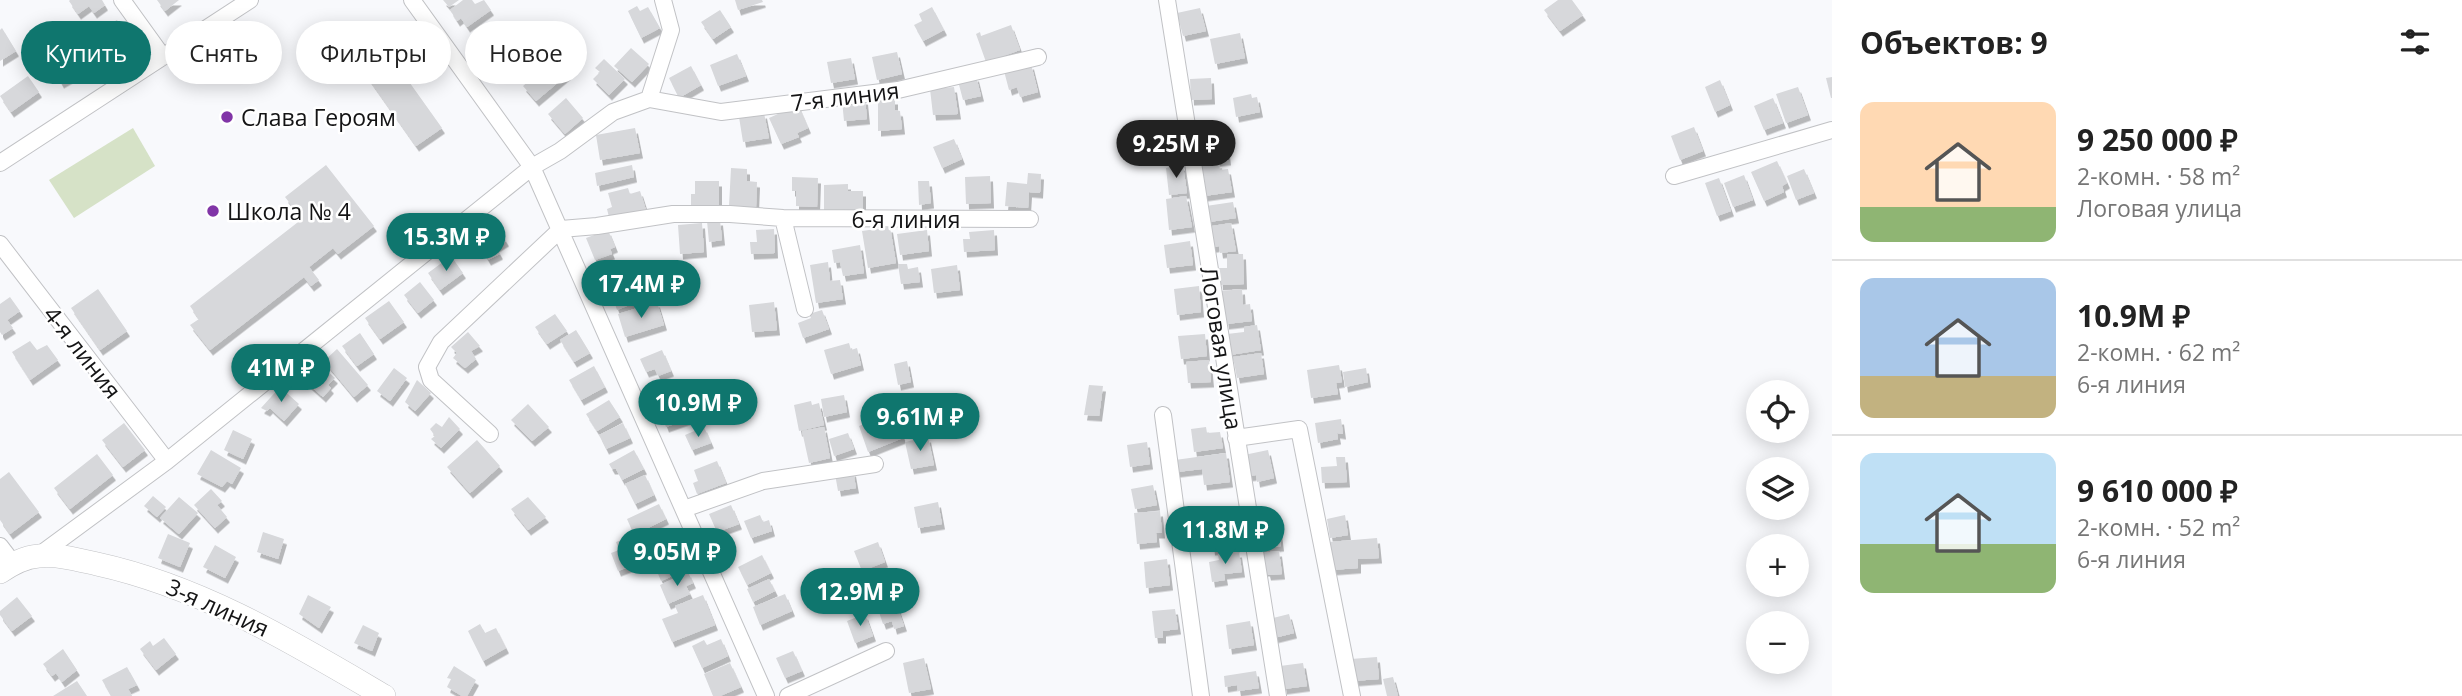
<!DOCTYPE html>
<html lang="ru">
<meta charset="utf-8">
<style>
:root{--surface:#fff;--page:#f2f2f2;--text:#222;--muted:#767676;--line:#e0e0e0;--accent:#0f766e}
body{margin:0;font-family:"Open Sans",sans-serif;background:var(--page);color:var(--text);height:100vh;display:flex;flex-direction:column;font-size:26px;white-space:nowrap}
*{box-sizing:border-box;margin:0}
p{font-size:23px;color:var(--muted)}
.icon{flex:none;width:38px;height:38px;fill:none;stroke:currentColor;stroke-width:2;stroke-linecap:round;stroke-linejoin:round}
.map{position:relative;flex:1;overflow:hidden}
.sheet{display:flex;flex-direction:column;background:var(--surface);width:630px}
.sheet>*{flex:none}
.guide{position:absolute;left:21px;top:21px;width:665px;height:63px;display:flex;gap:14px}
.tools{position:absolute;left:1746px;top:380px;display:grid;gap:14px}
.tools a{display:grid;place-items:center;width:63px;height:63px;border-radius:50%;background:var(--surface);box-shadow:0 4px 18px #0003;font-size:35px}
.price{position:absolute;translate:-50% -60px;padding:0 16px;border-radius:24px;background:var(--accent);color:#fff;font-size:23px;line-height:46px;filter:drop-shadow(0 2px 4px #0008)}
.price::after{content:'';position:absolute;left:50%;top:42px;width:21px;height:16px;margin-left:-10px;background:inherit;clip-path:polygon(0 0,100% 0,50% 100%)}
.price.on{background:#222;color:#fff}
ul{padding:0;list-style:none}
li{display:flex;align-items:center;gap:21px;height:175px;padding:0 28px}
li+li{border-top:2px solid var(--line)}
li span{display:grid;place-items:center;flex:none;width:196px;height:140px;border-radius:14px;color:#555}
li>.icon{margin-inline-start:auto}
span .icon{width:84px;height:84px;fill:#fffc;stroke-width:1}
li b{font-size:30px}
h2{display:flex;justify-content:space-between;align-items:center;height:84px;padding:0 28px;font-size:30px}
.pill{padding:0 24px;border-radius:32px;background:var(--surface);box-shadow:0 4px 18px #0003;font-size:24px;line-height:63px}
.pill.on{background:var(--accent);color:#fff}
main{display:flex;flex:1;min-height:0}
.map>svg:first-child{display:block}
</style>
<main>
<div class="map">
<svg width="1832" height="696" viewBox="0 0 1832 696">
<defs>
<filter id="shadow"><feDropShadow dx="3" dy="5.5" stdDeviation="0" flood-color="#0004"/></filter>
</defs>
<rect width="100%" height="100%" fill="#f8f9fc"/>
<path fill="#d6e2c7" d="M133,128L155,166L74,218L49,180Z"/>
<path fill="#d7d8db" filter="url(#shadow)" d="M70,0H102L105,5L94,13L89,6L78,14L69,1Z
M157,0H179L165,11Z
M443,0H459L449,7Z
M463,0H472L475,4L484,0L491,10L467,27L461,18L457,21L450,10Z
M735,0H762L763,2L738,10Z
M1558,0H1572L1583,15L1560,31L1544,10Z
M637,6L640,11L648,7L660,28L641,38L628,11Z
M932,7L944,30L923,41L914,25L922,21L919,14Z
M1200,8L1206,31L1183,36L1177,13Z
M720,10L731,27L713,39L701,22Z
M117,20L132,47L96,67L87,52L101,43L95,32Z
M1011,25L1020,50L986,62L976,34L980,32L981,36Z
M370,27L442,128L416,146L345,45Z
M2,28L16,51L0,61V30Z
M485,29L495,41L503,34L510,41L494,54L478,35Z
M1240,33L1245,58L1215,64L1210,39Z
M519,39L528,51L522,56L528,63L513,75L500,58L509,51V46Z
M69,48L82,71L61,83L48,59Z
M631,48L649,64L632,82L614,66Z
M897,52L902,74L877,80L872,57Z
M737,54L746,76L718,86L710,65Z
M851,58L855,79L831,83L827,62Z
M555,59L568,74L536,101L523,86Z
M604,59L625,79L609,95L593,79L600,72L595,68Z
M1031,64L1038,92L1020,97L1017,87L1009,90L1004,71Z
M691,66L701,85L679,98L669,78Z
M28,76L39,92L11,112L0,96Z
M976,76L981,96L963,100L958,81Z
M1832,77V98H1831L1826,78Z
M1211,78L1212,99L1191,100L1190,79Z
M1720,80L1730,105L1715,112L1705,87Z
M954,87L958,114L933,115L930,89Z
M1798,87L1808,115L1786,123L1776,94Z
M1251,94L1252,98L1257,97L1260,112L1236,117L1233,98Z
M566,98L583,118L565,134L548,114Z
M1773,98L1783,123L1764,130L1754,106Z
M865,99L867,119L844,121L842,100Z
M878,99H895V110L900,111L902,129L878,131Z
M798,105L808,128L797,133L799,137L781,144L769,118Z
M764,113L769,138L743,142L739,117Z
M1694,127L1703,151L1680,160L1671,136Z
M635,128L640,153L600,160L596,135Z
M1225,134L1228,160L1199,163L1197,144L1216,142L1215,135Z
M954,139L962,159L942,168L933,147Z
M1777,161L1787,183L1782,186L1784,192L1764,201L1751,172Z
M1219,163L1220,170L1228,169L1232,192L1204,196L1199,166Z
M326,165L374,226L338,254L333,248L309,267L319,280L311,286L304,277L210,350L190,325L199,319L190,306L302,219L285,197Z
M632,165L634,177L597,186L595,173Z
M1183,165L1187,193L1169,195L1166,168Z
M731,168L747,169V181L757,182L756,207L729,206Z
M1804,169L1814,193L1796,200L1787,176Z
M1028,173L1041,174L1040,193L1029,192L1028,208L1005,206L1007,182L1027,184Z
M1744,175L1753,200L1733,207L1724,183Z
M990,176L991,203L966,204L965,177Z
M792,177L818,178L817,207L796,206V191H792Z
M1719,178L1731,211L1717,216L1705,183Z
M695,181H719V205H691V194H695Z
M918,181H929L931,203L919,205Z
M848,184V191H863V210L824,211V185Z
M628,188L630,194L640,191L646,210L610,221L607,209L612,207L608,193Z
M1186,196L1192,227L1169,230L1166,199Z
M1233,202L1236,218L1209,222L1206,206Z
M720,220L722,240L709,242L707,221Z
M495,223L506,241L496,247L500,254L488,260L474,236Z
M702,223L704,252L680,254L678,225Z
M1231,223L1236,251L1220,253L1219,246L1210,248L1206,227Z
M890,227L896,263L868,268L862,231Z
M774,229L775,253L751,254L750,242H757L756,230Z
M608,230L615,247L610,249L612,254L595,260L586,238Z
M927,230L929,251L900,255L897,234Z
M994,230L995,250L964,252L963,239H970L969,232Z
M1190,241L1193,265L1167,268L1164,245Z
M860,245L864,273L843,276L840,262L834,263L832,250Z
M1227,254H1243L1244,284L1220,285L1219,268H1227Z
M451,256L463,273L440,290L428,273Z
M828,262L830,281L840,280L843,299L816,303L810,265Z
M898,264H907L908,269L918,267L920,282L901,284Z
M957,265L960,290L934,293L931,269Z
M631,281L639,301L617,310L610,289Z
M420,282L434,300L418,313L404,295Z
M1199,286L1201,312L1177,315L1174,289Z
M98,289L127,331L100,350L71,308Z
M1242,289L1243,305L1250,304L1252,321L1226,324L1222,291Z
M10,297L20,311L7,320L13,328L2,335L0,332V304Z
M389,301L404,322L380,339L365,318Z
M657,302L664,325L625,337L618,314Z
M774,302L777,330L752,332L749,305Z
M822,310L829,329L803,338L798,323L811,318L809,314Z
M555,314L567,331L547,344L535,327Z
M1257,325L1261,350L1230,355L1227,334L1244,332V327Z
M576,330L590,353L574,362L560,340Z
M468,332L480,346L471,351L476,359L465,368L453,358L457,353L451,347Z
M360,333L374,354L357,366L342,346Z
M1205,334L1207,356L1181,359L1178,336Z
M30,341L37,350L47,345L58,360L30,380L12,352Z
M849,343L851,350L857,348L861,365L831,374L824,350Z
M337,349L368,385L354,397L324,361Z
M662,350L671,371L658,376L655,369L646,372L640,359Z
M1261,353L1264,374L1237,378L1233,357Z
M1209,360L1211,382L1188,383L1186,362Z
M907,361L911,382L898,385L894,364Z
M319,364L335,378L328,385L331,388L323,397L304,380Z
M1339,365L1342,382L1336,383L1338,394L1311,398L1307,370Z
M594,366L605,387L581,400L569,380Z
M394,368L407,378L390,401L377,391Z
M1366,368L1368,382L1345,387L1343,372Z
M417,380L431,393L415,411L405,402Z
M1089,385L1103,386L1099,416L1084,415Z
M280,387L299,404L284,421L270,408L267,411L261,408Z
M844,395L847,412L824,417L821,399Z
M609,400L620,417L597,431L586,414Z
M691,400L697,416L666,427L660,411Z
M811,401L812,405L819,403L824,425L799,431L794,405Z
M528,404L549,427L532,441L511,420Z
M449,417L460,429L441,448L431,439L435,436L430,429L436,423L442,427Z
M1341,419L1343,434L1337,433L1338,439L1318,443L1315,423Z
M872,421L876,431L898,423L903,438L868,452L859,426Z
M124,423L145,450L123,467L102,440Z
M623,423L630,438L606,449L599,435Z
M704,427L711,443L692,450L685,435Z
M824,427L830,458L809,463L802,431Z
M1206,427L1207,433L1220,432L1223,448L1194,452L1191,429Z
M233,430L252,439L243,459L224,450Z
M848,433L854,449L834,456L829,439Z
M928,437L934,465L911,469L905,442Z
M477,440L500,466L470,493L447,467Z
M1147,442L1150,464L1130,467L1127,445Z
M211,450L241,468L232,484L227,481L222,487L197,474Z
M634,450L644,469L622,480L616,469H612L609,464Z
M1268,450L1274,478L1257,482L1256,475L1248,476L1244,455Z
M1226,453L1230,482L1204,485L1202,469L1177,472L1175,460Z
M97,454L113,475L70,509L54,488Z
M1336,457H1345L1347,482L1322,483L1321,467L1337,466Z
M717,461L726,483L697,494L693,483L698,481L694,470Z
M853,471L856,488L838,491L835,474Z
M9,472L39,512L10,534L0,520V479Z
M645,475L654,495L635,504L625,484Z
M1153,485L1157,505L1135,509L1131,489Z
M211,489L222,501L217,505L227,517L215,528L194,505Z
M153,496L166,507L157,517L144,506Z
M179,497L198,513L179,534L160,518Z
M528,497L546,517L528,530L511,509Z
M938,502L942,524L918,528L914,507Z
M659,504L666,519L634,535L627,519Z
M731,505L739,524L717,532L709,514Z
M1160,511L1162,533H1156L1157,542L1137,544L1134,513Z
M760,515L763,522L769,520L772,531L751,538L744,521Z
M1345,515L1348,535L1330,538L1327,519Z
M1278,521L1281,546L1260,548L1258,529L1267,528L1266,522Z
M1235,528L1237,547L1212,550L1210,531Z
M263,532L284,539L278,559L257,552Z
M168,534L190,543L180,567L158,558Z
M629,537L631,542L641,538L649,559L618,571L611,553L619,550L616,542Z
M1377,538L1379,558L1358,559V568L1331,570L1329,542Z
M878,542L885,562L862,571L854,551Z
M215,545L236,557L225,578L203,567Z
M1279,551L1282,574L1268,575L1267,571H1262L1260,553Z
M1239,552L1242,572L1224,574L1225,580L1212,582L1209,562L1219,560L1218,555Z
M679,553L686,570L661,581L654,564Z
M762,555L771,573L747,585L738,567Z
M1167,559L1170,585L1146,588L1144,562Z
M688,572L693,583L686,586L690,594L668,604L660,585Z
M886,573L889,588L871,592L868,575Z
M769,579L775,591L753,602L747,589Z
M785,594L792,611L760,625L753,607Z
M308,595L331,607L319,628L299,614Z
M703,595L715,625L672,642L662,619L678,613L675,606Z
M17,597L32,616L12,631L0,615V611Z
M896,603L904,626L894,629L892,621L883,624L878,609Z
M1175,609L1178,629L1163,631V638H1155L1152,611Z
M865,614L873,636L855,643L847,621Z
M1289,614L1294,633L1274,638L1269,619Z
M1250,621L1254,645L1229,649L1226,625Z
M480,624L485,633L496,628L506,648L483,661L468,631Z
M363,625L379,633L372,651L354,643Z
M164,638L176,654L156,670L140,649L150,641L153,646Z
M721,639L728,656L702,668L692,646L704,640L707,645Z
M63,649L77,670L62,682L56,673L52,676L43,664Z
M793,651L802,671L785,678L776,658Z
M1377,657L1379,679L1353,681L1351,659Z
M924,658L931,689L909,693L903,663Z
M730,663L741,687L720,696H713L704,674Z
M1303,663L1307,686L1284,689L1280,666Z
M454,666L476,680L467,696H462L447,687L451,679L447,678Z
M127,667L137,685L128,689L132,696H111L102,680Z
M1256,671L1259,688L1238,691L1237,685L1225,687L1224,676Z
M1393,677L1398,696H1387L1383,679Z
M77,681L87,696H53Z"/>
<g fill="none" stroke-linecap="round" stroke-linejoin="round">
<g stroke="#c1c2c5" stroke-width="18">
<path id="minor" d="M122,0L163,57
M412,0L532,167L766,696
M1167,0L1278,696
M649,99L671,30L663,0
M0,163L250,0
M1674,176L1832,130
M783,218L805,309
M0,244L167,461
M1163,415L1201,696
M490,434L431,380L427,367L441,342L561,229L597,226L673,214H730L783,218L1030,219
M1236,438L1299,429L1352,696
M684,509L763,481L875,464
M0,546L13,563
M38,556L167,461L532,167L560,151L613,112L649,99L721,112L898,90L1038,57
M788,696L886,651"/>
</g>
<g stroke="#c1c2c5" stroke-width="24">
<path id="secondary" d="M0,572C12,564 24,557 39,556C58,554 79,560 97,564C202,587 292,642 384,696"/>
</g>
<use href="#minor" stroke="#fff" stroke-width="16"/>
<use href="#secondary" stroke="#fff" stroke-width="23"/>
</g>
<g fill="#8135a7" stroke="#fff" stroke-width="2.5">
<circle cx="227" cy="117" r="7"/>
<circle cx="213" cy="211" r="7"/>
</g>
<g text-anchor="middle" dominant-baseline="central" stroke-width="5" stroke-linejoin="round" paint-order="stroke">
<g font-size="23" fill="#141415" stroke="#fff">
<text transform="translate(845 96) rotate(-7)">7-я линия</text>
<text x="906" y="219">6-я линия</text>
<text transform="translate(1222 348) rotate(81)">Логовая улица</text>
<text transform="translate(83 352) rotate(52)">4-я линия</text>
<text transform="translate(218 607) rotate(24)">3-я линия</text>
</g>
<g font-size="23" fill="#141415" stroke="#fff" text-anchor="start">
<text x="241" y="117">Слава Героям</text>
<text x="227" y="211">Школа № 4</text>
</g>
</g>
</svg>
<div class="tools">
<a><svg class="icon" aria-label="locate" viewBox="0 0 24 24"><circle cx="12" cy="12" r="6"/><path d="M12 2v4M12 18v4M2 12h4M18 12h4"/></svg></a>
<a><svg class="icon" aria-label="layers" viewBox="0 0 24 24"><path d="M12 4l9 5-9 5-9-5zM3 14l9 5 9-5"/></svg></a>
<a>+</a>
<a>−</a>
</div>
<b class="price on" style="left:1176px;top:180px">9.25M ₽</b>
<b class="price" style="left:446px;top:273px">15.3M ₽</b>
<b class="price" style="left:641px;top:320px">17.4M ₽</b>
<b class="price" style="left:281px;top:404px">41M ₽</b>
<b class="price" style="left:698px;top:439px">10.9M ₽</b>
<b class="price" style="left:920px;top:453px">9.61M ₽</b>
<b class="price" style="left:1225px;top:566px">11.8M ₽</b>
<b class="price" style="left:677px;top:588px">9.05M ₽</b>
<b class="price" style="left:860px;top:628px">12.9M ₽</b>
<div class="guide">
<a class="pill on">Купить</a>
<a class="pill">Снять</a>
<a class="pill">Фильтры</a>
<a class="pill">Новое</a>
</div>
</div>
<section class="sheet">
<h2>Объектов: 9<svg class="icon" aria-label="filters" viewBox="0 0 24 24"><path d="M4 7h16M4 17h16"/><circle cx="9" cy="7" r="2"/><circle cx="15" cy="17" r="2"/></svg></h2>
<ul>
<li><span style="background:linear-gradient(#ffd9b3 75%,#8fb573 0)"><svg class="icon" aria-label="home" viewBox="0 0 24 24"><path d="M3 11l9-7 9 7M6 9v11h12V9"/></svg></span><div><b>9 250 000 ₽</b><p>2-комн. · 58 m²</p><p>Логовая улица</p></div></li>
<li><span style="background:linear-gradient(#a9c7e8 70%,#c2b280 0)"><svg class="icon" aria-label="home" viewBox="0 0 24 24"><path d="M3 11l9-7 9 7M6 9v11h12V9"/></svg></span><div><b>10.9M ₽</b><p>2-комн. · 62 m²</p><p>6-я линия</p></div></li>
<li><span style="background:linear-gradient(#bfe0f5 65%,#8fb573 0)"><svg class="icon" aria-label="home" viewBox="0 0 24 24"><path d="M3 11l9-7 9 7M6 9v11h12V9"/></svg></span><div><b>9 610 000 ₽</b><p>2-комн. · 52 m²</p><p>6-я линия</p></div></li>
</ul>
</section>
</main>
